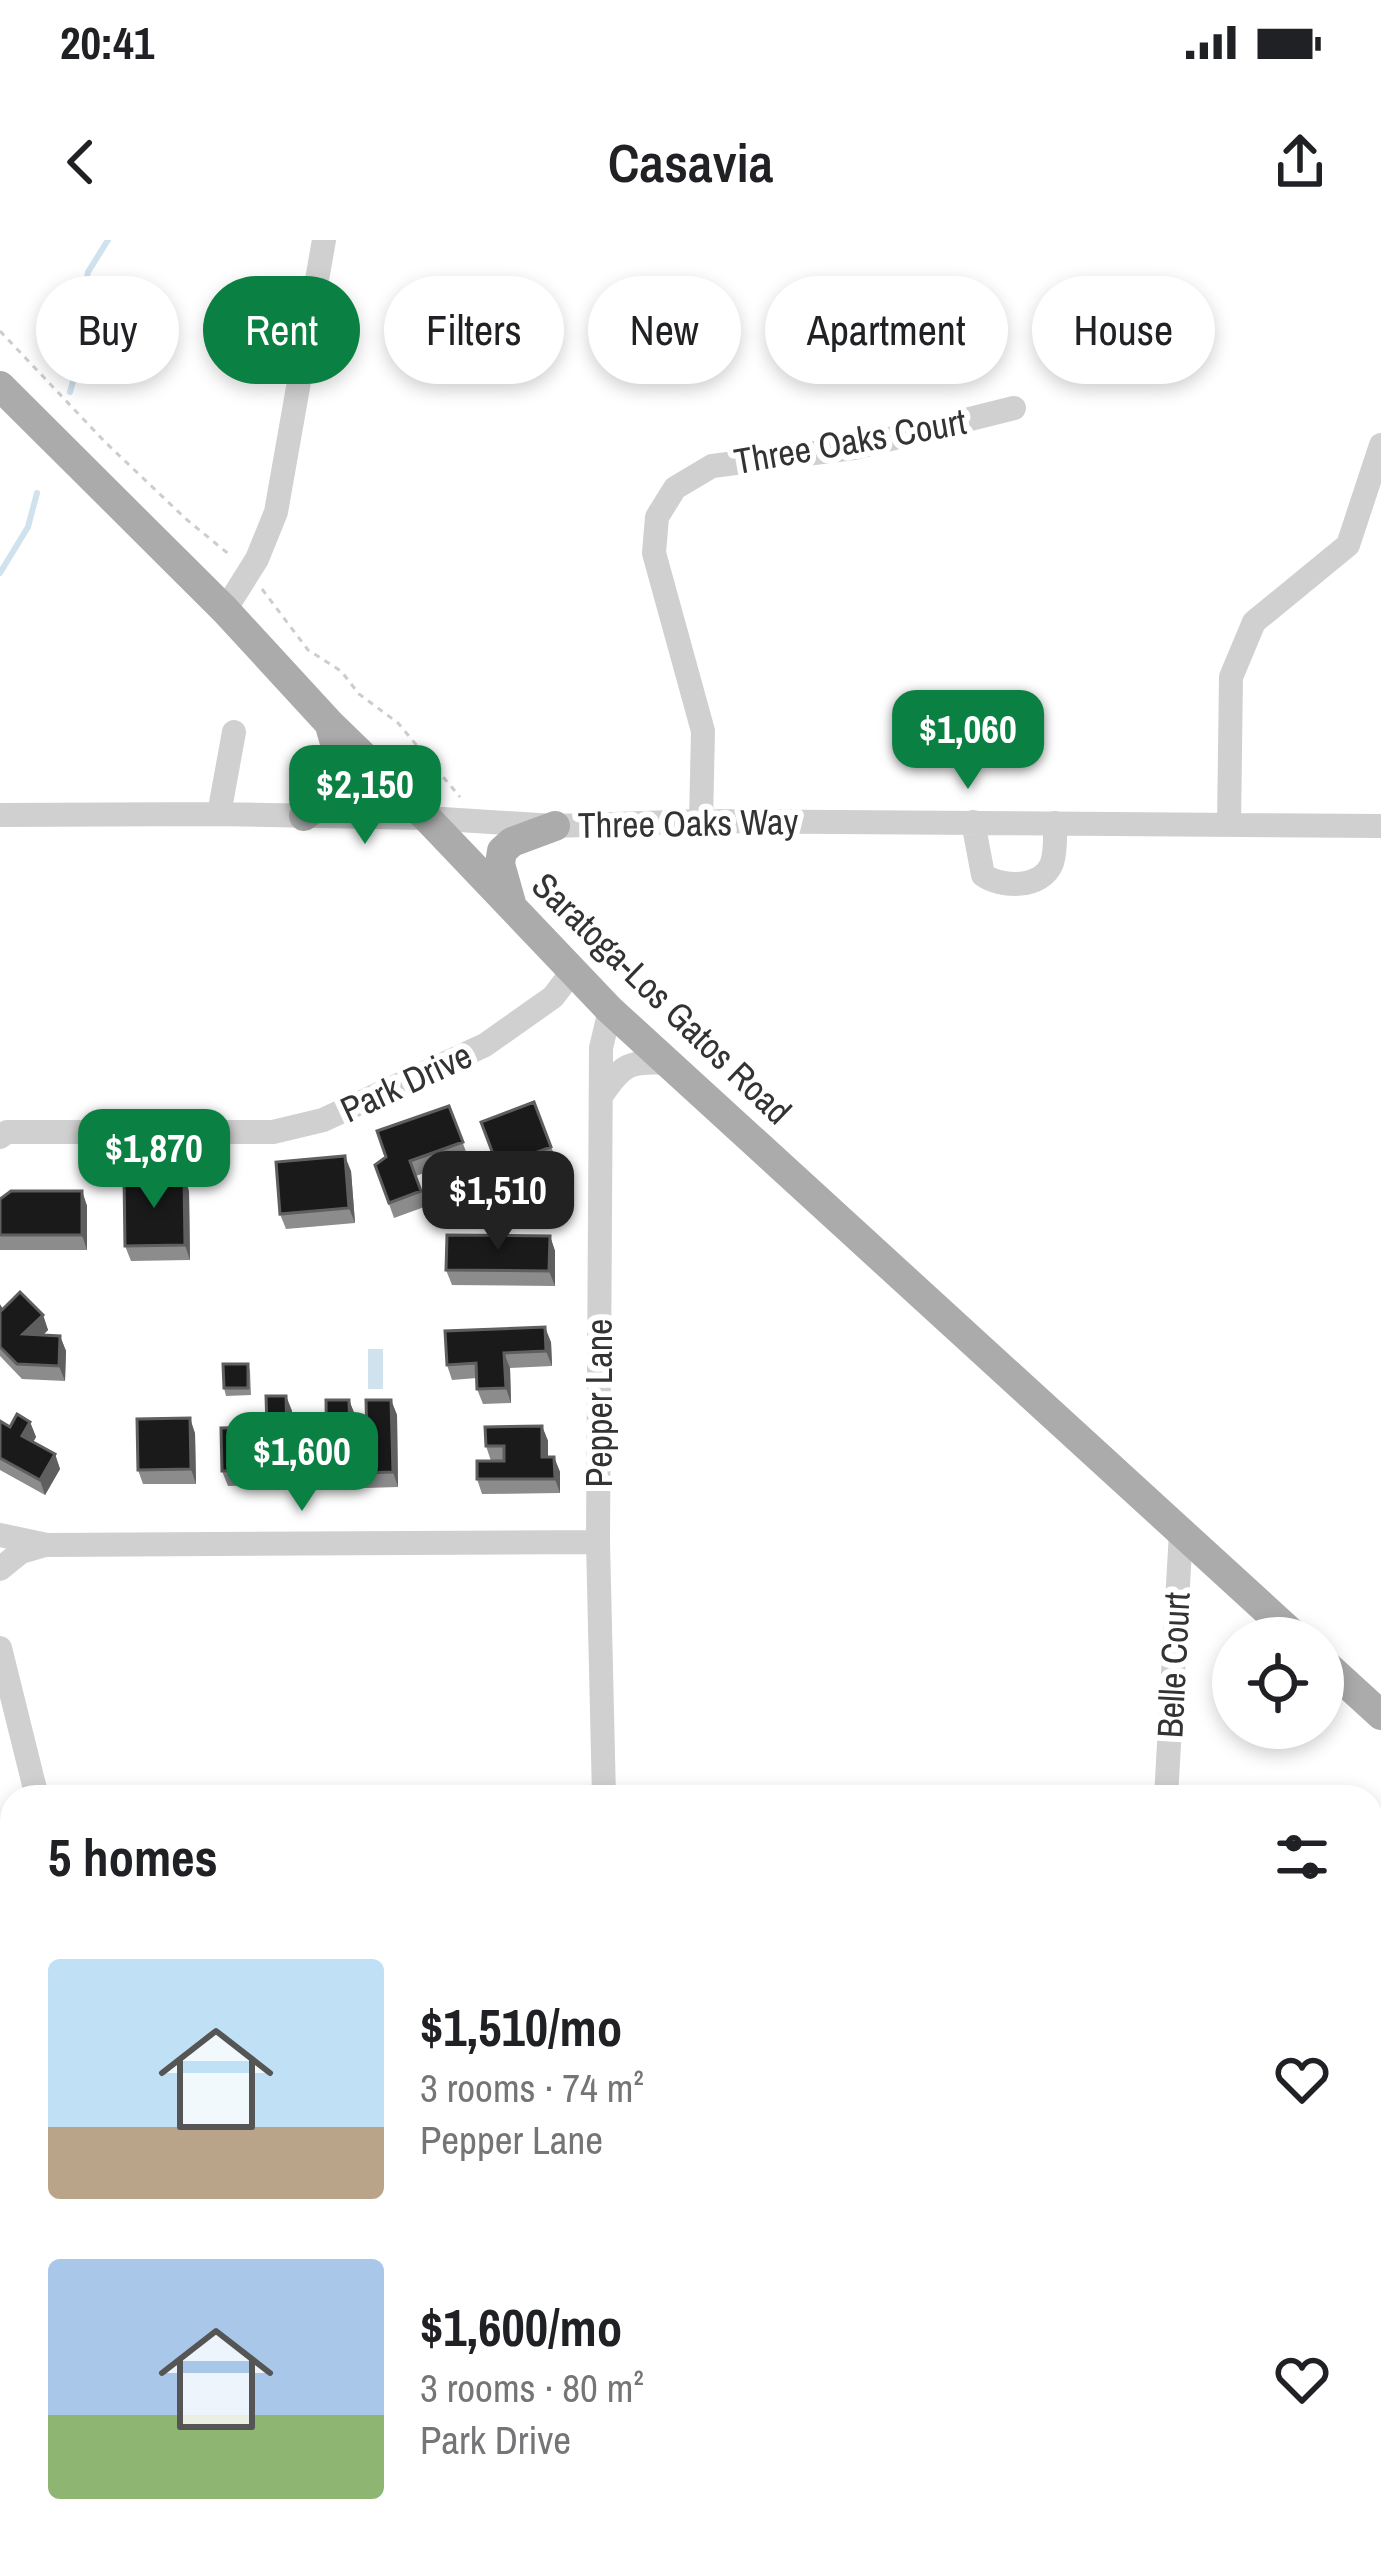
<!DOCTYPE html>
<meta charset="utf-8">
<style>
:root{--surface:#fff;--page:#f2f2f2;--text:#202124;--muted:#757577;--accent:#0b8043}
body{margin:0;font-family:"Archivo Narrow",sans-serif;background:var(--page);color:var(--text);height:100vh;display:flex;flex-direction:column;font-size:45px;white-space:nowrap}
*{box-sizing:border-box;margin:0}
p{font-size:39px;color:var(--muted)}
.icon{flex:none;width:66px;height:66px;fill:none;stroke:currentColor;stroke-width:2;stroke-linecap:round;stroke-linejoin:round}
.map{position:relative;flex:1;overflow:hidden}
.sheet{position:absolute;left:0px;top:1545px;width:1383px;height:771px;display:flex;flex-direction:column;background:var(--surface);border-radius:36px 36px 0 0;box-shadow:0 6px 18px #0003}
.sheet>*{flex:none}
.top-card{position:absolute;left:36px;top:36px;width:1311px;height:108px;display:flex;gap:24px}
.fabs{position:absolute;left:1212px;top:1377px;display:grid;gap:24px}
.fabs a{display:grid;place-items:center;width:132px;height:132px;border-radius:50%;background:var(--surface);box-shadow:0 6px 18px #0003;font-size:60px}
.price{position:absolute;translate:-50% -102px;padding:0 27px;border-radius:24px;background:var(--accent);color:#fff;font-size:39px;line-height:78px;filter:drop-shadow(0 3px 6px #0008)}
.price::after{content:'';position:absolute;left:50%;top:72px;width:36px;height:27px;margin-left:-18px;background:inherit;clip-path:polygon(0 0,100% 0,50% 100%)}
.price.on{background:#222;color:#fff}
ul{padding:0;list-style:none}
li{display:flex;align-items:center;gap:36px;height:300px;padding:0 48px}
li span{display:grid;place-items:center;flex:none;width:336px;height:240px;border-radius:12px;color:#555}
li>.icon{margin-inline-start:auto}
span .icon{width:144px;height:144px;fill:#fffc;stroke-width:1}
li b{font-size:51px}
h2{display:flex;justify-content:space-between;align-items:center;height:144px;padding:0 48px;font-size:51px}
.pill{padding:0 42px;border-radius:54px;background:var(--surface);box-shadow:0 6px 18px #0003;font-size:42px;line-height:108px}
.pill.on{background:var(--accent);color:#fff}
.status{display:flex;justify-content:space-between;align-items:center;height:84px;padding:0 60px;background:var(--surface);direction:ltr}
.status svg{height:33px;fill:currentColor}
header{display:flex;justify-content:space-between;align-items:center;height:156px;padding:0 48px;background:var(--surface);font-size:54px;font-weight:600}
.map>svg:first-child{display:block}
</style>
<div class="status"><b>20:41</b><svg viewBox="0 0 49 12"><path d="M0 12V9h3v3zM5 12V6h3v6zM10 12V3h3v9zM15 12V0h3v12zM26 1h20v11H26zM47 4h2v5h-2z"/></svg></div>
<header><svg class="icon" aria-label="back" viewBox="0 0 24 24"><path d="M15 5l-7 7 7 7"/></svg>Casavia<svg class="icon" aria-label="share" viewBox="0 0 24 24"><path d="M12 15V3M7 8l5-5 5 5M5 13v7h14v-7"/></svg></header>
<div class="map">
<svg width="1381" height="2314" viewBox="0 0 1381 2314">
<rect width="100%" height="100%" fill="#fff"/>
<path fill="#cfe2ee" d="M368,1109H383V1149H368Z"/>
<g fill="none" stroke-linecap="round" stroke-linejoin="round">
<path stroke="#cfe2ee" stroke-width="6" d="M70,152L80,117L104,84L83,57L88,32L108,0
M0,333L28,287L37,253"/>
<path stroke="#cdcdcd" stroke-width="3" stroke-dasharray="6 6" stroke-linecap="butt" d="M0,91L105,202L186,279L231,316
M262,349L308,410L341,431L359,454L398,483L460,557"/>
<path stroke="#d0d0d0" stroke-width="24" d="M225,370L257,319L276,272L324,0
M219,574L234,492
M0,575L219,574L427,578L555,586L701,581L1381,586
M701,581L703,491L654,313L657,277L675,248L712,226L854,208L1014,168
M973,582L983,635C1001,648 1042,649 1052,623C1056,611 1055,595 1055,583
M1229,585L1231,437L1254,382L1348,305L1381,205
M602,855C623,823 630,821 668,823
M0,897L7,892H273L323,880L485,805L553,757L572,732
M0,1295L47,1305L598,1302
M0,1329L21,1312L45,1305
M0,1408L37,1557
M604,1557L598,1302L601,808L610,770
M1166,1557L1181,1292
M1371,2186L1381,2188
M218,2304L220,2314
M615,2304V2314
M1262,2304L1263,2314"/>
<path stroke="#ababab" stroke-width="30" d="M0,146L225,370L329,483L427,578L610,770L1297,1398
M304,576L336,552L340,520L331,489
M511,663L500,624L502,611L512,602L555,586
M1323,1422L1381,1475"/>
</g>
<path fill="#8c8c8c" d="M534,862L557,922L503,942L481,882Z
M449,866L468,917L416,936L427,966L394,978L375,925Z
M351,931L355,983L286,989L280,974Z
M82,951L87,966V1010H0V959Z
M189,951L190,1020L131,1021L125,1006Z
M550,996L555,1011V1046L452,1045L446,1030Z
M0,1067L2,1070L43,1075L48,1090L43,1095L60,1096L66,1111L65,1141L22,1139L0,1116Z
M551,1102L552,1126L510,1128L511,1163L483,1164L477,1149V1138L452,1140L447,1125Z
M248,1124L250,1131L251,1155L226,1156L224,1148Z
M286,1156L292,1171L294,1244L228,1246L222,1231L267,1187Z
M349,1160L355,1175V1197H367L391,1160L397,1175L398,1247L333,1249L327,1234Z
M0,1181L10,1187L30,1182L36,1197L33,1202L55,1214L60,1229L45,1255L0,1230Z
M542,1186L548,1201V1217H554L560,1232V1253L482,1254L477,1239L491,1221L486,1206Z
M195,1193L196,1244H143L138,1230Z"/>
<path fill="#5f5f5f" d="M345,916L351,931L355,983L349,968Z
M184,936L189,951L190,1020L185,1005Z
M82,951L87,966V1010L82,995Z
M550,996L555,1011V1046L549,1031Z
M43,1075L48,1090L29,1109L23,1094Z
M545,1087L551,1102L552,1126L546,1111Z
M60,1096L66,1111L65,1141L59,1126Z
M504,1113L510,1128L511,1163L506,1148Z
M286,1156L292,1171L294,1244L288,1229Z
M349,1160L355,1175L356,1212L350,1197Z
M391,1160L397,1175L398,1247L393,1232Z
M190,1178L195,1193L196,1244L191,1229Z
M30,1182L36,1197L28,1211L22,1196Z
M542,1186L548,1201V1232L542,1217Z
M55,1214L60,1229L45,1255L40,1240Z
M554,1217L560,1232V1253L555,1239Z"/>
<path fill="#1a1a1a" stroke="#5f5f5f" stroke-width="3" d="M534,862L551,907L498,927L481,882Z
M449,866L463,902L410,921L421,951L389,963L375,925L386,917L377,891Z
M345,916L349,968L280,974L276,922Z
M124,936H184L185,1005L125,1006Z
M11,951H82V995H0V959Z
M447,995L550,996L549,1031L446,1030Z
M20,1052L43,1075L23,1094L60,1096L59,1126L17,1124L0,1107V1067L2,1070Z
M545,1087L546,1111L504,1113L506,1148L477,1149L476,1123L447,1125L445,1091Z
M223,1124H248V1148H224Z
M266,1156H286L288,1229L222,1231L221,1188L267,1187Z
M326,1160H349L350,1197H367L366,1160H391L393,1232L327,1234Z
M17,1174L30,1182L22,1196L55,1214L40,1240L0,1218V1181L10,1187Z
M190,1178L191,1229L138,1230L137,1179Z
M542,1186V1217H554L555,1239H477V1221H504V1206H486L485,1187Z"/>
<g text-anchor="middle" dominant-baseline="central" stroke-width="12" stroke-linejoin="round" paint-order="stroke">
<g font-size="36" fill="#333" stroke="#fff">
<text transform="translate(850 201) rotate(-10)">Three Oaks Court</text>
<text transform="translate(688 583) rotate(-1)">Three Oaks Way</text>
<text transform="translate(662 758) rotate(44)">Saratoga-Los Gatos Road</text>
<text transform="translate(406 842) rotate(-25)">Park Drive</text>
<text transform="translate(599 1163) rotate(-90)">Pepper Lane</text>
<text transform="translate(1173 1425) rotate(-87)">Belle Court</text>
</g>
</g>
</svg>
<div class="fabs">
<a><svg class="icon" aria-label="locate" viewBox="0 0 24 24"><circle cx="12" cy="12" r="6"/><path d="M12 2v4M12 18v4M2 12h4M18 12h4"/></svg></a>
</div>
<b class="price" style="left:968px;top:552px">$1,060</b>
<b class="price" style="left:365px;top:607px">$2,150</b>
<b class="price" style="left:154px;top:971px">$1,870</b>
<b class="price on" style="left:498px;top:1013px">$1,510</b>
<b class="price" style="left:302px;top:1274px">$1,600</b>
<div class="top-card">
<a class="pill">Buy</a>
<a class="pill on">Rent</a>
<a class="pill">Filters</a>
<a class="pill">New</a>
<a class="pill">Apartment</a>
<a class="pill">House</a>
</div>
<section class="sheet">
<h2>5 homes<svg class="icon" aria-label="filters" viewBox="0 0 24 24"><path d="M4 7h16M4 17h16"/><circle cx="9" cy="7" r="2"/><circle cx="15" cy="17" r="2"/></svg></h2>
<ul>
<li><span style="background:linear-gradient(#bfe0f5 70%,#b9a48a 0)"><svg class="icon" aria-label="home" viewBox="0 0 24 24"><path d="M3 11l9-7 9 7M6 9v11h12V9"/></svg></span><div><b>$1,510/mo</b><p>3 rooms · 74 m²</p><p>Pepper Lane</p></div><svg class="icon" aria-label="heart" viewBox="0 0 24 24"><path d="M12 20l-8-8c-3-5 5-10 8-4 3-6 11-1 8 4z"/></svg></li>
<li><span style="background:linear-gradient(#a9c7e8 65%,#8fb573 0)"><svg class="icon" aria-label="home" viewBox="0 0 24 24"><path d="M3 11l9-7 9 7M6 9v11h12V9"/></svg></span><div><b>$1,600/mo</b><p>3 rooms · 80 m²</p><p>Park Drive</p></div><svg class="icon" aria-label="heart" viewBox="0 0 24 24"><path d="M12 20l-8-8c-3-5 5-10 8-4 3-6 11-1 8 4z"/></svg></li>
</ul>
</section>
</div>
